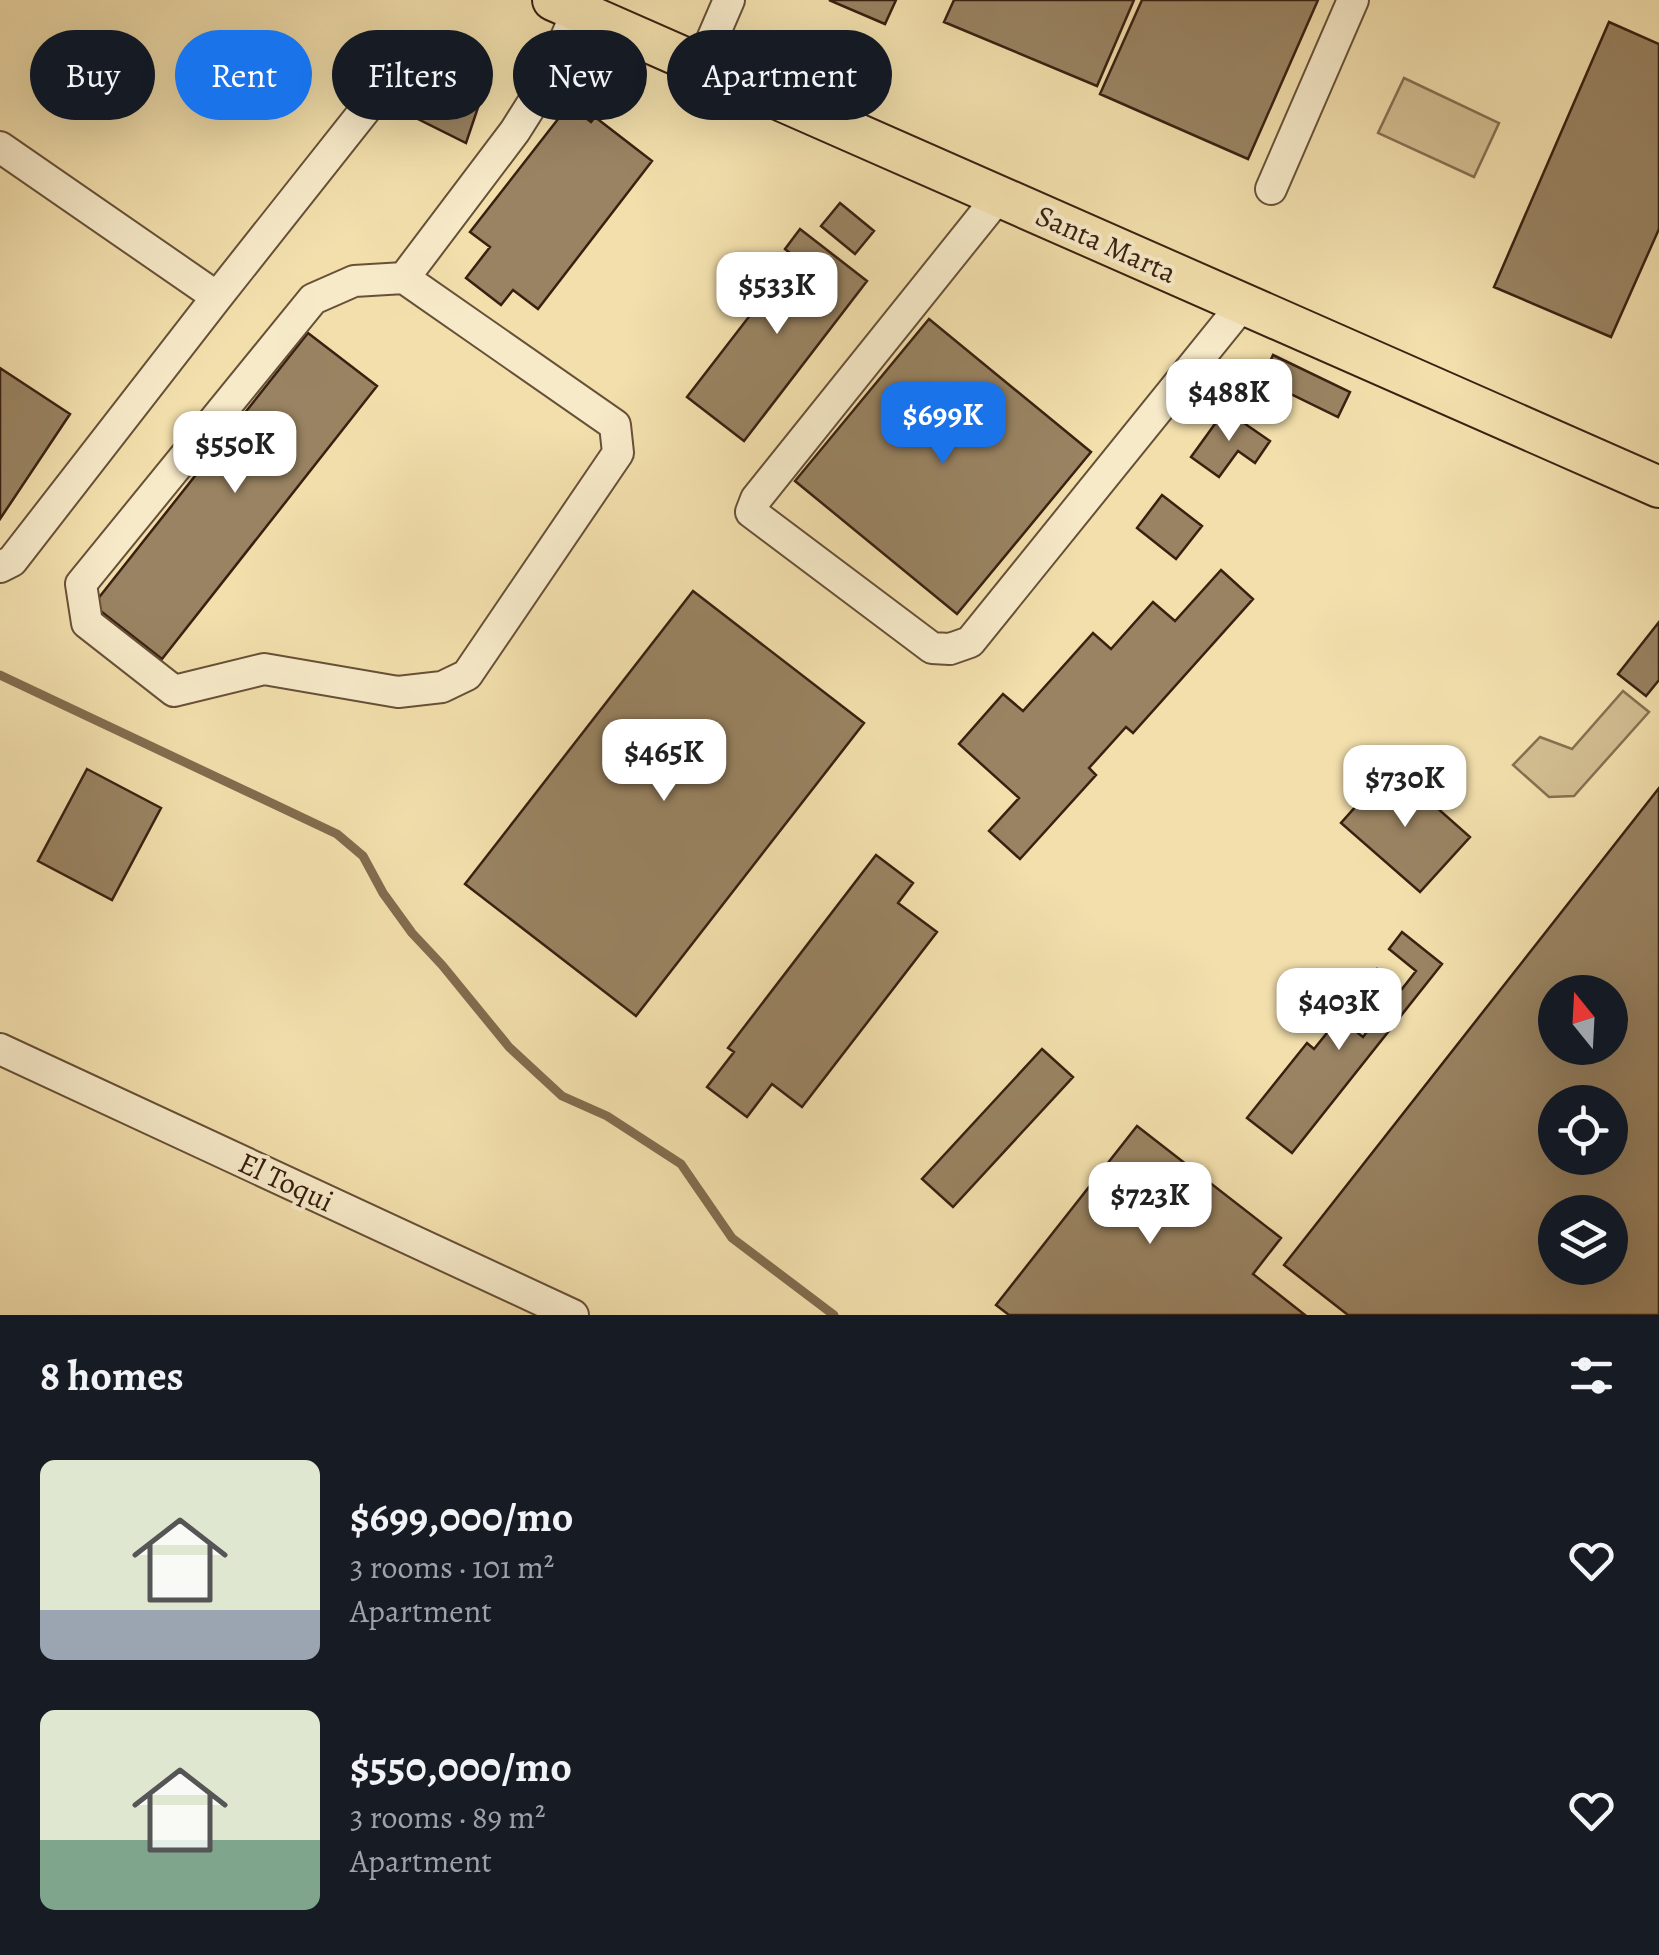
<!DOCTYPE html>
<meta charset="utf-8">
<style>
:root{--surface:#171b24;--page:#242831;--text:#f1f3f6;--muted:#9ea1a6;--accent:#1a73e8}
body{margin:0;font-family:Alegreya,serif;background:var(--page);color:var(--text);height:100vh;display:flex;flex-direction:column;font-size:38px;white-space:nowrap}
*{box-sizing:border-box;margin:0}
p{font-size:32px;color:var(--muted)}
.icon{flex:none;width:55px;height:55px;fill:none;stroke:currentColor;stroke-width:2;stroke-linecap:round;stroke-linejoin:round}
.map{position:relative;height:1315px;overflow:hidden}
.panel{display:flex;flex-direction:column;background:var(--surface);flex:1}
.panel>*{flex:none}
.top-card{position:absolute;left:30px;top:30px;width:1000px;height:90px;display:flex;gap:20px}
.needle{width:65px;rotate:342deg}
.tools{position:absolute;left:1538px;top:975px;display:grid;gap:20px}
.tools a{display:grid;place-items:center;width:90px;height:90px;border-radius:50%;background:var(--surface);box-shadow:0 10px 40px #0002;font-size:50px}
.price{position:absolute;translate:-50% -85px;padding:0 22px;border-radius:20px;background:#fff;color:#222;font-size:32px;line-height:65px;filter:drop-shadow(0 2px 5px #0008)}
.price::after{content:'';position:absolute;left:50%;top:60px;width:30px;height:22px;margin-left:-15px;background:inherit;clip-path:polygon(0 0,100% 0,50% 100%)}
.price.active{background:var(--accent);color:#fff}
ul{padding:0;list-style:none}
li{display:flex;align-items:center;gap:30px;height:250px;padding:0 40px}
li span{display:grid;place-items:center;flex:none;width:280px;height:200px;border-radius:15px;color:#555}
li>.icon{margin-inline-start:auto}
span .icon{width:120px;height:120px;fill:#fffc;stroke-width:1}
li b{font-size:42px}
h2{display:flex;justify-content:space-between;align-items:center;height:120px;padding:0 40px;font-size:42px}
.chip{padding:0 35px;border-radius:45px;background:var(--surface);box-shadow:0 10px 40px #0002;font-size:35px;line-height:90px}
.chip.active{background:var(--accent);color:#fff}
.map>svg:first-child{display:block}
</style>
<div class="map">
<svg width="1659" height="1315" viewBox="0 0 1659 1315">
<rect width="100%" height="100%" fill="#f2dfac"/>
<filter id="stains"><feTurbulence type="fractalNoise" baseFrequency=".002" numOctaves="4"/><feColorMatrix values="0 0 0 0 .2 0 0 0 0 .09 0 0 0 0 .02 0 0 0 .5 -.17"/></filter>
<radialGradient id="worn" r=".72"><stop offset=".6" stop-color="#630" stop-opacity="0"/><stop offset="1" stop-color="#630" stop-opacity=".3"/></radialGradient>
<path fill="#d3bf92" stroke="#867052" stroke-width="2.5" d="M1404,78L1499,123L1474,177L1378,133Z
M1623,691L1649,712L1574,796L1549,797L1513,765L1540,737L1572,749Z"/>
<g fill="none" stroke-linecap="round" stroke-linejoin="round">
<path stroke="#826c4e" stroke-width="9" d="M0,675L337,834L363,856L383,893L412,933L442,965L509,1047L562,1096L607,1116L681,1164L732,1238L834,1315"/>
</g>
<path fill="#998362" stroke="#392011" stroke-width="2.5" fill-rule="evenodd" d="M829,0H896L885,24Z
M954,0H1134L1097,86L944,22Z
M1142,0H1318L1248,159L1100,94Z
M1609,22L1659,44V229L1611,337L1494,287Z
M443,58L488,78L466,143L402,111Z
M569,105L591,122L595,117L652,161L538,309L513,290L501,305L466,278L490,247L470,232Z
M840,203L874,231L855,254L821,226Z
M800,229L867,281L744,441L687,397L795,257L785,249Z
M929,319L1091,452L957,614L795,481Z
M308,333L377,386L162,659L93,605Z
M1273,355L1350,392L1338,417L1262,380Z
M0,368L70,414L0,519Z
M1225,410L1270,441L1255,463L1238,451L1219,477L1191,457Z
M1162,495L1202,526L1176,559L1137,528Z
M1221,570L1253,599L1133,733L1126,727L1089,768L1096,775L1020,859L989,831L1019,798L959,744L1003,694L1023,711L1093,633L1111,649L1153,602L1175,621Z
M693,591L864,723L636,1016L465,884Z
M1659,622V680L1646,696L1618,674Z
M1391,767L1470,837L1420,892L1341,823Z
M87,769L161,808L112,900L38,861Z
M1659,788V1315H1348L1284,1265ZM1555,992H1610V1048H1555ZM1555,1102H1610V1158H1555ZM1555,1212H1610V1268H1555Z
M876,855L913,883L898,903L937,932L802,1107L772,1084L747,1117L707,1087L734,1052L728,1048Z
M1402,932L1442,964L1292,1153L1247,1118L1307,1043L1314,1049L1339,1018L1363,1037L1377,1019L1353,1000L1377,969L1402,989L1416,971L1389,949Z
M1042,1049L1073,1077L953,1207L922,1179Z
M1137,1126L1281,1238L1253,1274L1305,1315H1009L996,1305Z"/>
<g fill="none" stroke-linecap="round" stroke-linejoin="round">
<g stroke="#675038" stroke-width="34">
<path id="minor" d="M701,65L729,0
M0,147L217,297
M1271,189L1353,0
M999,196L756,499L751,512L932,648L950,649L970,642L1243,304
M404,278L615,425L618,453L467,675L442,687L398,692L264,669L174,691L87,623L81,584L313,299L354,281L404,278L515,131L551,74L577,11
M0,567L12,561L217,297L407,57
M0,1049L573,1315"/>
</g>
<g stroke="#392011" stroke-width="44">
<path id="major" d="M553,0L1659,487"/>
</g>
<use href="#minor" stroke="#f7eac9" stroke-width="30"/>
<use href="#major" stroke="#f2dfac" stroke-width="40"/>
</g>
<g text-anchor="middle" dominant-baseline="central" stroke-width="8" stroke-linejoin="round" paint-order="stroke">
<g font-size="30" fill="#392011" stroke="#f7eac9">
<text transform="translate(1106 244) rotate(24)">Santa Marta</text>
<text transform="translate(286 1182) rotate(25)">El Toqui</text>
</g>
</g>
<rect width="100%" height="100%" filter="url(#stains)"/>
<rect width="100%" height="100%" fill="url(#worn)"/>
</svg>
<div class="tools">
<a><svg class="needle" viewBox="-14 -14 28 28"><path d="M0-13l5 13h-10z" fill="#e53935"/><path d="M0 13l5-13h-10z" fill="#9ea1a6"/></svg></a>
<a><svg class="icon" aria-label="locate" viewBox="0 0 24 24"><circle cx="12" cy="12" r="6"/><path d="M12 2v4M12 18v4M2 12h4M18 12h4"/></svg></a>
<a><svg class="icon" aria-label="layers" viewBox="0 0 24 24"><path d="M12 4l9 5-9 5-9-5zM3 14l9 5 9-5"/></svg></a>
</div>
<b class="price" style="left:777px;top:337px">$533K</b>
<b class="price" style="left:1229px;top:444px">$488K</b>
<b class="price active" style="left:943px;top:467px">$699K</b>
<b class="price" style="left:235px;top:496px">$550K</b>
<b class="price" style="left:664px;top:804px">$465K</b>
<b class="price" style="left:1405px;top:830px">$730K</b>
<b class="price" style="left:1339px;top:1053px">$403K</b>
<b class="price" style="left:1150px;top:1247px">$723K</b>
<div class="top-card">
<a class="chip">Buy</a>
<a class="chip active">Rent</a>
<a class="chip">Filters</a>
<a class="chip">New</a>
<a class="chip">Apartment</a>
</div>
</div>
<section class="panel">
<h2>8 homes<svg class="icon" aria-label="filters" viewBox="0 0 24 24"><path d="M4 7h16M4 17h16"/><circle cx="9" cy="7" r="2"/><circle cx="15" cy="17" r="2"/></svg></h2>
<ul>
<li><span style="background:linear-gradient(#dfe7d0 75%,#9aa5b1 0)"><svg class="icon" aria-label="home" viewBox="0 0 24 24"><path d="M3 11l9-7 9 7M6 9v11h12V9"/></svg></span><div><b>$699,000/mo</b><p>3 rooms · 101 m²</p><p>Apartment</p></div><svg class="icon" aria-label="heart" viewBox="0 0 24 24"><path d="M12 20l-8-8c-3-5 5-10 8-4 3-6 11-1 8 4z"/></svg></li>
<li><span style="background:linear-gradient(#dfe7d0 65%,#7fa58c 0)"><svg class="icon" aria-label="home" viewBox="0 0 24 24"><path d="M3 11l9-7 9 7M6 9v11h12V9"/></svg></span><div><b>$550,000/mo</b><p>3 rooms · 89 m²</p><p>Apartment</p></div><svg class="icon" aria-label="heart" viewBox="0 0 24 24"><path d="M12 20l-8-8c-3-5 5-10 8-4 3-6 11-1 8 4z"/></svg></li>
</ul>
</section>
